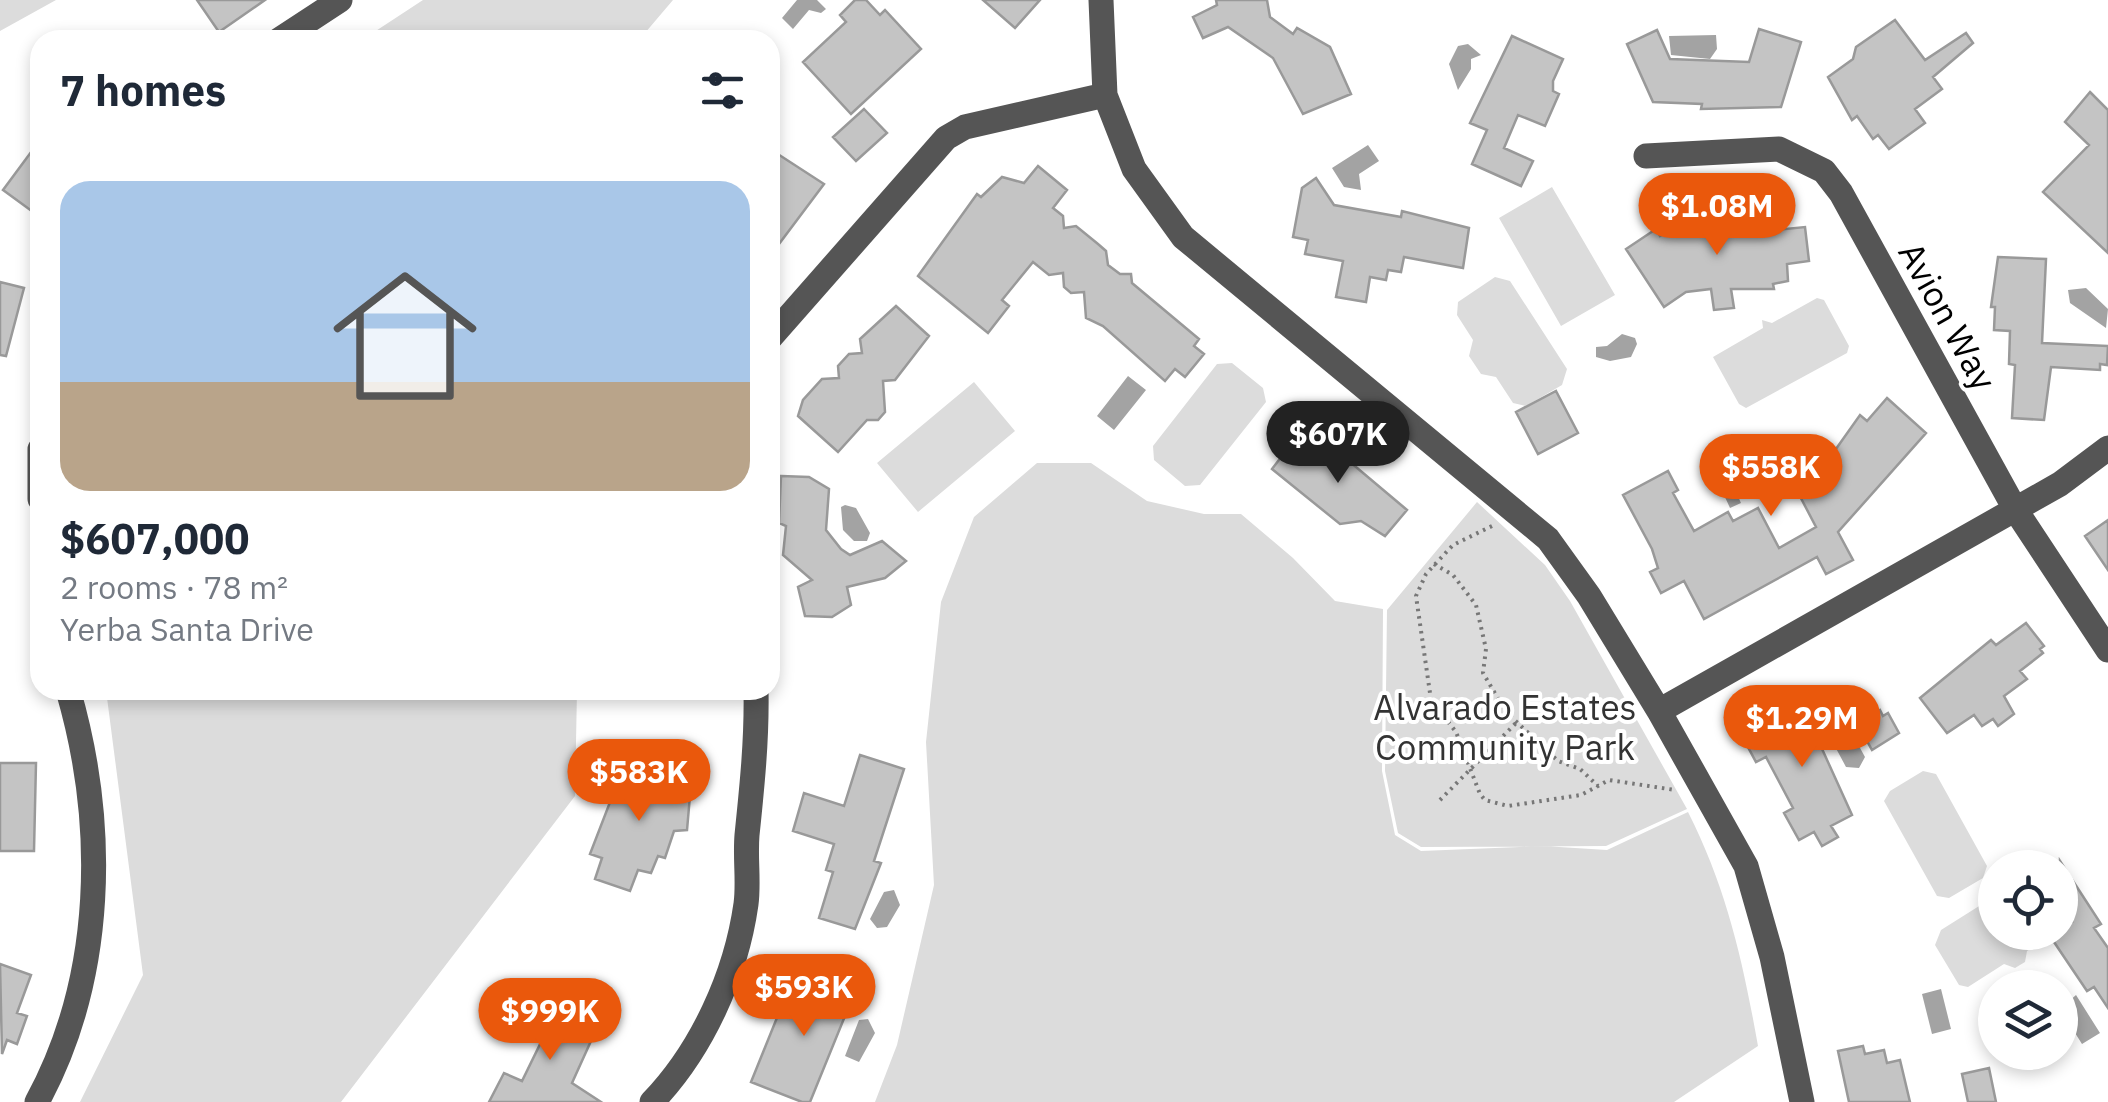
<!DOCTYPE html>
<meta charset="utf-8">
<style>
:root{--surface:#fff;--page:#f2f2f3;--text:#1f2937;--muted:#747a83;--accent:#ea580c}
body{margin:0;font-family:"IBM Plex Sans",sans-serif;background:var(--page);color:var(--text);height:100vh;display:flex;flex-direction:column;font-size:38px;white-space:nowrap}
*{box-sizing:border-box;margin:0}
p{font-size:32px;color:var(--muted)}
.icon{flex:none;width:55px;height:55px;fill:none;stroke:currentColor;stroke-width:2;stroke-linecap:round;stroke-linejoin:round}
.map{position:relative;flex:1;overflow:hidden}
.panel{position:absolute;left:30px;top:30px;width:750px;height:670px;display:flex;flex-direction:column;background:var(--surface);border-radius:30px;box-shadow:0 5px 15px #0003}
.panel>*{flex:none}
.controls{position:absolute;left:1978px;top:850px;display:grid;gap:20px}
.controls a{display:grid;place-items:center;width:100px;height:100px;border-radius:50%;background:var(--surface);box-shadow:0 5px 15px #0003;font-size:50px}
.price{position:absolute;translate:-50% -85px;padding:0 22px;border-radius:35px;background:var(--accent);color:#fff;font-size:32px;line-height:65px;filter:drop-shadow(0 2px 5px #0008)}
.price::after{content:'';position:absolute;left:50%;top:60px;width:30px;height:22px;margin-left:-15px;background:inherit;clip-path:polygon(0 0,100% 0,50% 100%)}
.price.active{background:#222;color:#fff}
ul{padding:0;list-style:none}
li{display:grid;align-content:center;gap:20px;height:530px;padding:0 30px}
li span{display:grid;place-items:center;height:310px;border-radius:30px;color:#555}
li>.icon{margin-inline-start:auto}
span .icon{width:180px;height:180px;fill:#fffc;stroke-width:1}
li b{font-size:42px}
h2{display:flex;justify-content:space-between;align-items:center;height:120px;padding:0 30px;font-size:42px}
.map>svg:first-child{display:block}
</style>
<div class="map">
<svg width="2108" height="1102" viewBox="0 0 2108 1102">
<rect width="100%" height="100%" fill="#fff"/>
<path fill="#dcdcdc" d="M0,0H56L0,31Z
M423,0H673L639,40H362Z
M1552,187L1615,295L1561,326L1499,218Z
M1495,277L1510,281L1567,369L1562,385L1526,406L1513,403L1496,377L1481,374L1469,356L1473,340L1457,315L1458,302Z
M1817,298L1824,300L1849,346L1847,353L1746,408L1739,404L1713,357L1763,328L1762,320L1772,323Z
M1232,363L1263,388L1266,402L1200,485L1185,486L1154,460L1153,446L1217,364Z
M974,382L1015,431L918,512L877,463Z
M1037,463H1091L1147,501L1204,514H1241L1293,558L1335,601L1383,609L1382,771L1395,835L1421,851L1543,846L1607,850L1688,812C1727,889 1743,962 1758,1046L1674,1102H875L897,1045L934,885L926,742L941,602L974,517Z
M1477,502L1545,565L1570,601L1687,809L1606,846L1421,847L1398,833L1385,771L1387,610Z
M106,690H577L575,796L341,1102H80L143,975Z
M1923,771L1936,774L1987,866L1983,878L1949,898L1937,896L1884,801L1890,791Z
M1995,896V932L2055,933L2027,951L2025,962L2015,968L2004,964L1968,987L1959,985L1935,945L1941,930Z"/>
<path fill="#a3a3a3" d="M797,0H817L826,9L821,13L809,10L793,29L782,18Z
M1716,35L1717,49L1710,59L1671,55L1669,36Z
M1468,44L1481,55L1471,59V69L1458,90L1449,64L1458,46Z
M1368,145L1379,161L1359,174L1361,190L1344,187L1332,168Z
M2086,288L2108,309L2106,328L2070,303L2068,290Z
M1622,334L1635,338L1637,344L1631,357L1610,361L1596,357V347L1607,346Z
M1128,376L1146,390L1114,430L1097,416Z
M1719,455L1741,503L1730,508L1708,460Z
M845,505L856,508L870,533L867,541H854L843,530L841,507Z
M1837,727L1849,728L1865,757L1859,768L1846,767L1831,739Z
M894,890L900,905L887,927L877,928L870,919L884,892Z
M1941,989L1951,1029L1932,1034L1922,994Z
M2076,995L2100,1033L2082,1044L2060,1009Z
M868,1019L875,1033L859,1062L845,1056L859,1020Z"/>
<path fill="#c4c4c4" stroke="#999" stroke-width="2.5" d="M197,0H265L219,32Z
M855,0H866L880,15L885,10L921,49L851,114L803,62L846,22L840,15Z
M983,0H1040L1015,28Z
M1216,0H1267L1270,17L1293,34L1297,28L1330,47L1351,94L1303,114L1273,58L1228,27L1203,38L1193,17L1217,5Z
M1895,20L1925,60L1966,33L1973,43L1933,77L1942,89L1915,109L1925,123L1889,149L1878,135L1873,139L1857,116L1852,120L1828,77L1853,59L1856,47Z
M1759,29L1801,42L1781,107L1701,109L1702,104L1653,102L1627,44L1657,30L1670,59L1749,62Z
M1512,36L1563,59L1553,81V91L1559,94L1545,126L1518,115L1504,148L1533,161L1521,186L1472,164L1487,130L1470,123Z
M2090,92L2108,110V253L2043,192L2089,145L2065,122Z
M864,109L887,133L856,161L833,137Z
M40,140V217L3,190Z
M770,149L824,184L770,256Z
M1038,166L1067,190L1053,208L1063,216L1064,228L1076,226L1098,244L1106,251L1108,265L1120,274H1131L1132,283L1199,339L1194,346L1204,354L1185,377L1175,369L1165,381L1103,326L1086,318L1084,292L1071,293L1064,287L1063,273L1049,275L1033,262L1002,300L1009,306L988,333L918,276L977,194L981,197L1002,177L1024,183Z
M1316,178L1334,205L1401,217L1402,211L1469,228L1463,268L1404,257L1401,272L1388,270L1386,280L1370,277L1366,302L1336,297L1343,261L1305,254L1308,240L1293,237L1302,188Z
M1707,217L1756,218V232L1805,227L1809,261L1787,264L1788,281L1773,284L1774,289H1731L1734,308L1714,310L1711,289L1686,292L1664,307L1626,249L1656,229L1660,236L1680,223Z
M1998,257L2046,259L2042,343L2108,346L2107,365L2100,364V370L2051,367L2044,420L2012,418L2015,365L2009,364L2010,331L1994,330L1995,307H1991Z
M0,282L24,288L6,356L0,355Z
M896,306L929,336L895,380L883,381L885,412L878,420H867L838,452L798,416L803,400L822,379L839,378L838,366L849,354L862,353L860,339Z
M1556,391L1578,433L1538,454L1516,412Z
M1887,398L1926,433L1838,532L1853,560L1826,574L1817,557L1704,619L1684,581L1661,593L1650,572L1658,568L1652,549L1623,495L1668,471L1678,490L1673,493L1694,531L1728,512L1733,521L1758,508L1779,548L1816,527L1792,481L1826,463L1860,415L1867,421Z
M1301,431L1332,457L1337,451L1407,510L1385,536L1361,521L1340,524L1272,469Z
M781,476L809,477L829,489L826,530L841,549L850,555L882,541L906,561L885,578L847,587L851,605L832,617L805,616L798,587L812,580L783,555L786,526L779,523Z
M2108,520V570L2085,536Z
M2026,623L2044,646L2040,649L2043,653L2020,671L2027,679L2004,696L2014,714L1998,726L1993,719L1982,726L1974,715L1947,733L1920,698L1991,640L1996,645Z
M1815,697L1828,720L1813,729L1852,815L1831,826L1838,837L1822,846L1814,832L1799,840L1784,813L1793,808L1766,757L1756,762L1741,734Z
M1880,710L1883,716L1888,713L1899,733L1872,750L1857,723Z
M629,753L652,762L646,781L691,784L687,830L674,831L665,858L658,856L651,873L638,870L630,891L595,879L602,858L590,854Z
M860,755L904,769L874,861L881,863L855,929L819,918L833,872L826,870L834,844L793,831L804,793L844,806Z
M0,763H36L34,851H0Z
M2060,861L2101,924L2094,928L2108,948V1008L2094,987L2087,991L2050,936L2072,922L2060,904Z
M0,964L31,975L17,1013L27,1016L17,1044L7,1040L2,1054Z
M823,970L858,984L810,1102H802L751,1082L787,993L810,1002Z
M533,1004L595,1032L572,1083L601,1102H489L504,1073L522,1081L543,1038L522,1028Z
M1863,1046L1865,1054L1884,1050L1887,1063L1900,1060L1910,1102H1849L1838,1051Z
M1989,1068L1996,1102H1968L1962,1074Z"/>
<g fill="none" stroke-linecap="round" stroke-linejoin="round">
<path stroke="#777" stroke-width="4" stroke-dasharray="2.5 5" stroke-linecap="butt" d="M1492,526L1453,545L1426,574L1416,596L1431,700L1456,732L1480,794L1485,800L1508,806L1581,795L1609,780L1675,790
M1434,564L1453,575L1476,605L1486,649L1483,673L1506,712L1558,761L1580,769L1598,786
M1440,800L1516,723"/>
<path stroke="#555" stroke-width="25" d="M1101,0L1105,95L1134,169L1183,237L1548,539L1589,596L1659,711L1746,866L1772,957L1802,1102
M279,40L340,0
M1646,156L1779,149L1824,171L1841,193L2015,509L2108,650
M770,338L946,138L965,127L1105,95
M40,449V499
M1659,711L2060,484L2108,448
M37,1102C105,977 107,824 68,690
M652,1102C702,1050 736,975 746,904C749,882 745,858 747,835C752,787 757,739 756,690"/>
</g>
<g text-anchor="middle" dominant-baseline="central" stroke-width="8" stroke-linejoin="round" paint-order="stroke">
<g font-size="35" fill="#000" stroke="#fff">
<text transform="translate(1948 316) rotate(61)">Avion Way</text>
</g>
<g font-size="35" fill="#333" stroke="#fff">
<text x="1505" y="707">Alvarado Estates<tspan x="1505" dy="40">Community Park</tspan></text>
</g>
</g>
</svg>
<div class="controls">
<a><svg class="icon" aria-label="locate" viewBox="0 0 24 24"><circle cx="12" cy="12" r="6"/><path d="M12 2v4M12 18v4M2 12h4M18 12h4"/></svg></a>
<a><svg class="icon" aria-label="layers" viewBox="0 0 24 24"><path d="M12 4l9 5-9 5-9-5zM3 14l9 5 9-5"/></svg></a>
</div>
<b class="price" style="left:1717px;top:258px">$1.08M</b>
<b class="price active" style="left:1338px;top:486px">$607K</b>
<b class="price" style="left:1771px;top:519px">$558K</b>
<b class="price" style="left:1802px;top:770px">$1.29M</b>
<b class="price" style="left:639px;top:824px">$583K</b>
<b class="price" style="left:804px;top:1039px">$593K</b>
<b class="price" style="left:550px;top:1063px">$999K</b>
<section class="panel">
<h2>7 homes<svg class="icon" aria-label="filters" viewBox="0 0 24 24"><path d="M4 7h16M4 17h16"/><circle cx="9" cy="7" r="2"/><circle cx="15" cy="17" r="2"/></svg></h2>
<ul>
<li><span style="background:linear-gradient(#a9c7e8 65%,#b9a48a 0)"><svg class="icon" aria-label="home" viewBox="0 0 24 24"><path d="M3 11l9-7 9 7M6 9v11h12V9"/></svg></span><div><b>$607,000</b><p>2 rooms · 78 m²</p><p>Yerba Santa Drive</p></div></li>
</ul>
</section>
</div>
